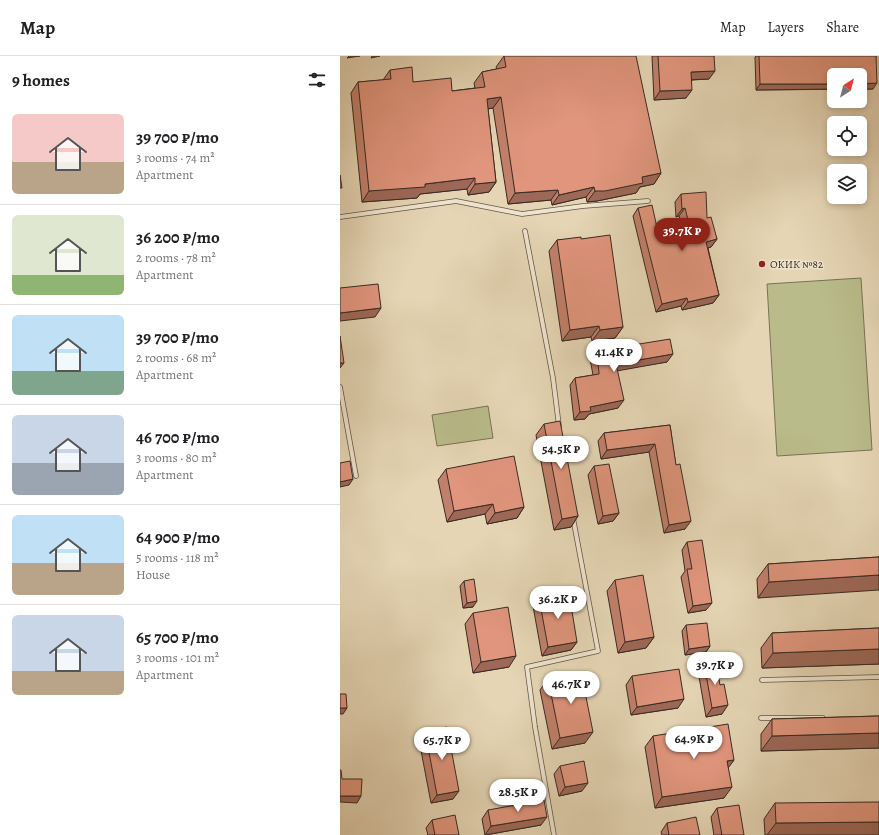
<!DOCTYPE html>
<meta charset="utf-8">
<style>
:root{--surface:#fff;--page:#f2f2f2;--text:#202124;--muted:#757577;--line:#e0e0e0;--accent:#8f2418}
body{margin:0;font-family:Alegreya,serif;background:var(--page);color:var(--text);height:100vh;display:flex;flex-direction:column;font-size:15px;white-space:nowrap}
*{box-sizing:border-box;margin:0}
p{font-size:13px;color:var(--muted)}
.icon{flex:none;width:22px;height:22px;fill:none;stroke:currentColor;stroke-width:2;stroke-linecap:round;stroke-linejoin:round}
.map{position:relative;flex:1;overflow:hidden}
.drawer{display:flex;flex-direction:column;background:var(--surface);width:340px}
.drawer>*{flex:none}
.needle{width:26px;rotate:36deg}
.buttons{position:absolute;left:487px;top:12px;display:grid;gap:8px}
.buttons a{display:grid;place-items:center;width:40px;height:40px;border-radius:6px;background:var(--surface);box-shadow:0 2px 6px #0003;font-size:20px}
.price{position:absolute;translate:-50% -34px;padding:0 9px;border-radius:14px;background:#fff;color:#222;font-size:13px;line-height:26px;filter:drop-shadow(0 1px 2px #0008)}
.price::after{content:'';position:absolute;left:50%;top:24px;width:12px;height:9px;margin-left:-6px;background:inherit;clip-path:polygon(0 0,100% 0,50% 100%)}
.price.selected{background:var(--accent);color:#fff}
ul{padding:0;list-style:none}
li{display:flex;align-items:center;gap:12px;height:100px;padding:0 12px}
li+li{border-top:1px solid var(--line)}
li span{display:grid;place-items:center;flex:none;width:112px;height:80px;border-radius:6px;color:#555}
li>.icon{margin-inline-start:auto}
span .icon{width:48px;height:48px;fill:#fffc;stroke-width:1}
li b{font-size:17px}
h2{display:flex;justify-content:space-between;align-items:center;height:48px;padding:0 12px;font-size:17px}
header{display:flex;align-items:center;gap:24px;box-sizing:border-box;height:56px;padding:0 20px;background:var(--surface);border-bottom:1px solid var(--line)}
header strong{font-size:19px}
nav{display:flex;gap:22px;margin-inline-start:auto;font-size:14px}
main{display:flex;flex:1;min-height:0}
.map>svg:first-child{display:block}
</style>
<header>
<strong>Map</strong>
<nav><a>Map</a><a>Layers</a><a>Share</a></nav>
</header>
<main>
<section class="drawer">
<h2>9 homes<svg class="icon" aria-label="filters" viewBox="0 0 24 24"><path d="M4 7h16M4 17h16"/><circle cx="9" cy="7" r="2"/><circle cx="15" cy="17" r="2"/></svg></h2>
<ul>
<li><span style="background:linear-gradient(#f6c9c9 60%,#b9a48a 0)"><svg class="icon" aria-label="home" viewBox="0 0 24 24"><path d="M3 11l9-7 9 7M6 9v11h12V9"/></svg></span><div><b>39 700 ₽/mo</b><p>3 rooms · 74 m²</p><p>Apartment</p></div></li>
<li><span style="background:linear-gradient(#dfe7d0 75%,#8fb573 0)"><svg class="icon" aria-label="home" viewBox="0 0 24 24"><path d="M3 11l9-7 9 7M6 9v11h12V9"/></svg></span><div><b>36 200 ₽/mo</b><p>2 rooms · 78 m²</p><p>Apartment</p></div></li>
<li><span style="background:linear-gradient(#bfe0f5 70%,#7fa58c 0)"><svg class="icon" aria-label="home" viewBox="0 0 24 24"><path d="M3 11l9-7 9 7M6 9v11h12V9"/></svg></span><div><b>39 700 ₽/mo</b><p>2 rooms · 68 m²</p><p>Apartment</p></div></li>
<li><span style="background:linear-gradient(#c9d6e8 60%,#9aa5b1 0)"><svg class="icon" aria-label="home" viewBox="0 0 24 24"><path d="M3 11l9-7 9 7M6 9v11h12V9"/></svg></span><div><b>46 700 ₽/mo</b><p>3 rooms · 80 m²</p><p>Apartment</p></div></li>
<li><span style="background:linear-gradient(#bfe0f5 60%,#b9a48a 0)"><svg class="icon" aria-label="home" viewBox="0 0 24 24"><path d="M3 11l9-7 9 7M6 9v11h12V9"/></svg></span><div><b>64 900 ₽/mo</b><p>5 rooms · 118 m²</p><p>House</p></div></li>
<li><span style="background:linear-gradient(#c9d6e8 70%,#b9a48a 0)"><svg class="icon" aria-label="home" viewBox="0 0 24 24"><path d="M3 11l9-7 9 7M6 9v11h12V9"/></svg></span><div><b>65 700 ₽/mo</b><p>3 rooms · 101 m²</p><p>Apartment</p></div></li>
</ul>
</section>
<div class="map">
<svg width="539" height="779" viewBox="0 0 539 779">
<rect width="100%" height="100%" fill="#e5d5b4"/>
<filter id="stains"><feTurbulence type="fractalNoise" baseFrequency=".005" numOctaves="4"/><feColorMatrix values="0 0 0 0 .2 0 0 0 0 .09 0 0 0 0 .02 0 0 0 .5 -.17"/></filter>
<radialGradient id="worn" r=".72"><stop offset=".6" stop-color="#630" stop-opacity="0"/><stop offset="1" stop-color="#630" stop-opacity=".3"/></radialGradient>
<path fill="#b9bc8a" stroke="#787356" d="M521,222L532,394L437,400L427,228Z
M148,350L153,382L97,390L92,359Z"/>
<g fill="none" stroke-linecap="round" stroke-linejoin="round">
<g stroke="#635547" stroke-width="5.5">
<path id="lane" d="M0,161L116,145L182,158L243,150L308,145
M185,175L213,322L219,370
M0,331L16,420
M422,624L539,621
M421,662H483
M214,779L195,671L187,611L258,595L233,462"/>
</g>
<use href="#lane" stroke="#eee4ce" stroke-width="4"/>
</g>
<path fill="#c1806b" stroke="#382a23" d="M164,0L321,117L314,128L300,131L296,137L257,145L247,146L246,141L212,149L211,144L168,148L153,52L148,53L156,126L149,136L128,139L127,133L80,138L77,142L22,146L11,37L18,26L43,24L50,14L73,26L112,35L135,32L134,27L142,16L157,13L156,11Z
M312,0H374L369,23L352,24L346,42L314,44Z
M416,0H536L533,33L416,34L415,1Z
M341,138L367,162L377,183L371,191L368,192L379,239L373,247L342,254L341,250L316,256L293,160L298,152L318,176L342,170L339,160L336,161L335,146Z
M241,183L283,271L275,282L252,285L251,281L222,285L209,195L217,184Z
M256,295L327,306L277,314L278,352L249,358L245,363L234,364L230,329L235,322L253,319L250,303Z
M204,368L238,460L231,471L214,474L196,379Z
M330,369L345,473L324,477L309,396L261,403L258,385L264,377Z
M254,410L279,457L273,465L258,468L248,419Z
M106,413L184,451L177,462L147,468L145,458L107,466L98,424Z
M347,486L366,554L348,557L341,521L345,515L342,494Z
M539,501L418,542L417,523L428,508Z
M275,524L314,581L306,592L278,597L267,535Z
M124,525L133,551L123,552L120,530Z
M199,542L237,586L231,594L202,600L193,550Z
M133,557L169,611L133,617L125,568Z
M346,569L370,590L366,596L345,599L342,575Z
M539,572V608L422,612L421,592L432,577Z
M364,607L382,658L366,661L358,615Z
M292,620L338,652L291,659L286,629Z
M208,623L245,687L212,693L200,634Z
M539,660V692L421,695V678L432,663Z
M85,675L113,743L91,747L79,684Z
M313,680L394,704L388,711L384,742L315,752L305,691Z
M220,710L242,735L219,740L214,718Z
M435,747L539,779H425L424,763Z
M377,752L404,779H374L371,761Z
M148,754L201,769L145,779L142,763Z
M92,764L119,779H88L86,772Z
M327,767L360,779H322L321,776Z"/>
<path fill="#9d6857" stroke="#382a23" d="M9,0H20L7,2Z
M32,0H40L31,2Z
M375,15L369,23L346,24L351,16Z
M537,27L533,33H520V28Z
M420,28H494V33L416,34Z
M352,34L346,42L314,44L320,35Z
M161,41L153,52L140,54L147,43Z
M321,117L314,128L300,131L296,137L257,145L247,146L255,135L302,121Z
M135,122L127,133L80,138L77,142L22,146L29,135L85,128Z
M156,126L149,136L128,139L135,128Z
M254,131L246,141L212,149L219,139Z
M218,134L211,144L168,148L175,137Z
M345,152L339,160L336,161L342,153Z
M377,183L371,191L361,194L366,186Z
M379,239L373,247L342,254L348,246Z
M347,242L341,250L316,256L322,248Z
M41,252L35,261L0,265V257Z
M259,270L251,281L222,285L230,274Z
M283,271L275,282L252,285L260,274Z
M333,298L327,306L271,316L276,308Z
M0,307H4L0,312Z
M284,344L278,352L249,358L245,363L234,364L240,356L250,351Z
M315,388L309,396L261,403L267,394Z
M13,423L9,429L0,431V426Z
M153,448L145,458L107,466L114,455Z
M184,451L177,462L147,468L155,457Z
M279,457L273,465L258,468L263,460Z
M238,460L231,471L214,474L222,463Z
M351,465L345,473L324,477L329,469Z
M539,519V534L418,542L429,526Z
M137,545L133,551L123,552L127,547Z
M372,547L366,554L348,557L353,550Z
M314,581L306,592L278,597L285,586Z
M237,586L231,594L202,600L208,591Z
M370,590L366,596L345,599L349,593Z
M539,593V608L422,612L433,597Z
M176,600L169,611L133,617L141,606Z
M344,643L338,652L291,659L297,651Z
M388,649L382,658L366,661L372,652Z
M0,652H7L3,658H0Z
M253,676L245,687L212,693L220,682Z
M539,677V692L421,695L432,680Z
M394,704L386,715L387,705Z
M248,727L242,735L219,740L225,731Z
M392,731L384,742L315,752L322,741Z
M119,735L113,743L91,747L97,739Z
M0,740H21L17,747L0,746Z
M207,761L201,769L145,779L151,770Z
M539,766V779H427L436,767Z"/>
<path fill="#e0957c" stroke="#382a23" d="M164,0H296L321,117L302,121L303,127L265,135H255L254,131L219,139L218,134L175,137L161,41L147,43L156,126L135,128V122L85,128V131L29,135L18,26L51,23L50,14L72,11L73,26L111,22L112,35L145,31L142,16L166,11Z
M318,0H374L375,15L351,16L352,34L320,35Z
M419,0H536L537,27L520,28V19H494V28H420Z
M0,119L2,132H0Z
M366,136L367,162L371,161L377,183L366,186L379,239L348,246L347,242L322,248L298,152L312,149L318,176L349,168L345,152L342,153L341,138Z
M270,179L283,271L260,274L259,270L230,274L217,184L241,181V183Z
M38,228L41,252L0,257V232Z
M0,280L4,307H0Z
M330,283L333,298L276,308L284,344L250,351L251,355L240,356L235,322L259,318V316L256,295Z
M220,365L238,460L222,463L204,368Z
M330,369L336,409L340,408L351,465L329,469L315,388L267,394L264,377Z
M174,400L184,451L155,457L153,448L114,455L106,413Z
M10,405L13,423L0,426V407Z
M269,408L279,457L263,460L254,410Z
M362,484L372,547L353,550L347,513H352L347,486Z
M539,501V519L429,526L428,508Z
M303,519L314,581L285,586L275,524Z
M134,523L137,545L127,547L124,525Z
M229,537L237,586L208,591L199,542Z
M168,551L176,600L141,606L133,557Z
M367,567L370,590L349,593L346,569Z
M539,572V593L433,597L432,577Z
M376,605L380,629L384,628L388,649L372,652L364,607Z
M339,613L344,643L297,651L292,620Z
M241,616L253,676L220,682L208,623Z
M0,638H6L7,652H0Z
M539,660V677L432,680V663Z
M388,668L394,704L387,705L392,731L322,741L313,680Z
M107,671L119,735L97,739L85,675Z
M244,705L248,727L225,731L220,710Z
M0,714H1L2,723H22L21,740H0Z
M204,744L207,761L151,770L148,754Z
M539,746V766L436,767L435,747Z
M399,749L404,779H382L377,752Z
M115,759L119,779H95L92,764Z
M356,761L360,779H329L327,767Z"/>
<circle fill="#8f2418" stroke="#eee4ce" stroke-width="1.5" cx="422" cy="208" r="4"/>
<g text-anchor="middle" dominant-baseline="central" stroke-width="3" stroke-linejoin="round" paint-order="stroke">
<g font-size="11" fill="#382a23" stroke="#eee4ce" text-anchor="start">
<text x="430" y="208">ОКИК №82</text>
</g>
</g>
<rect width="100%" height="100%" filter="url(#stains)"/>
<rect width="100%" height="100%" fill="url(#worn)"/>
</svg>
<div class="buttons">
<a><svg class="needle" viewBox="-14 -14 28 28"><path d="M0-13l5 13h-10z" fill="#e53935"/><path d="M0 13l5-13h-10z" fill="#757577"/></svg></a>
<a><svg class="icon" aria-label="locate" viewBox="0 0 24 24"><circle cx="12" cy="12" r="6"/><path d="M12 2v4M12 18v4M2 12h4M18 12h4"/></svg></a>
<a><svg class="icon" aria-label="layers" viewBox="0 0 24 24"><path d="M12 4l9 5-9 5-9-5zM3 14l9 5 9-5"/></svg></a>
</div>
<b class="price selected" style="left:342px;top:196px">39.7K ₽</b>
<b class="price" style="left:274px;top:317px">41.4K ₽</b>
<b class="price" style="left:221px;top:414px">54.5K ₽</b>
<b class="price" style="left:218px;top:564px">36.2K ₽</b>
<b class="price" style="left:375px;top:630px">39.7K ₽</b>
<b class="price" style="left:231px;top:649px">46.7K ₽</b>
<b class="price" style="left:354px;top:704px">64.9K ₽</b>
<b class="price" style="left:102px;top:705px">65.7K ₽</b>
<b class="price" style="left:178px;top:757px">28.5K ₽</b>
</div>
</main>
